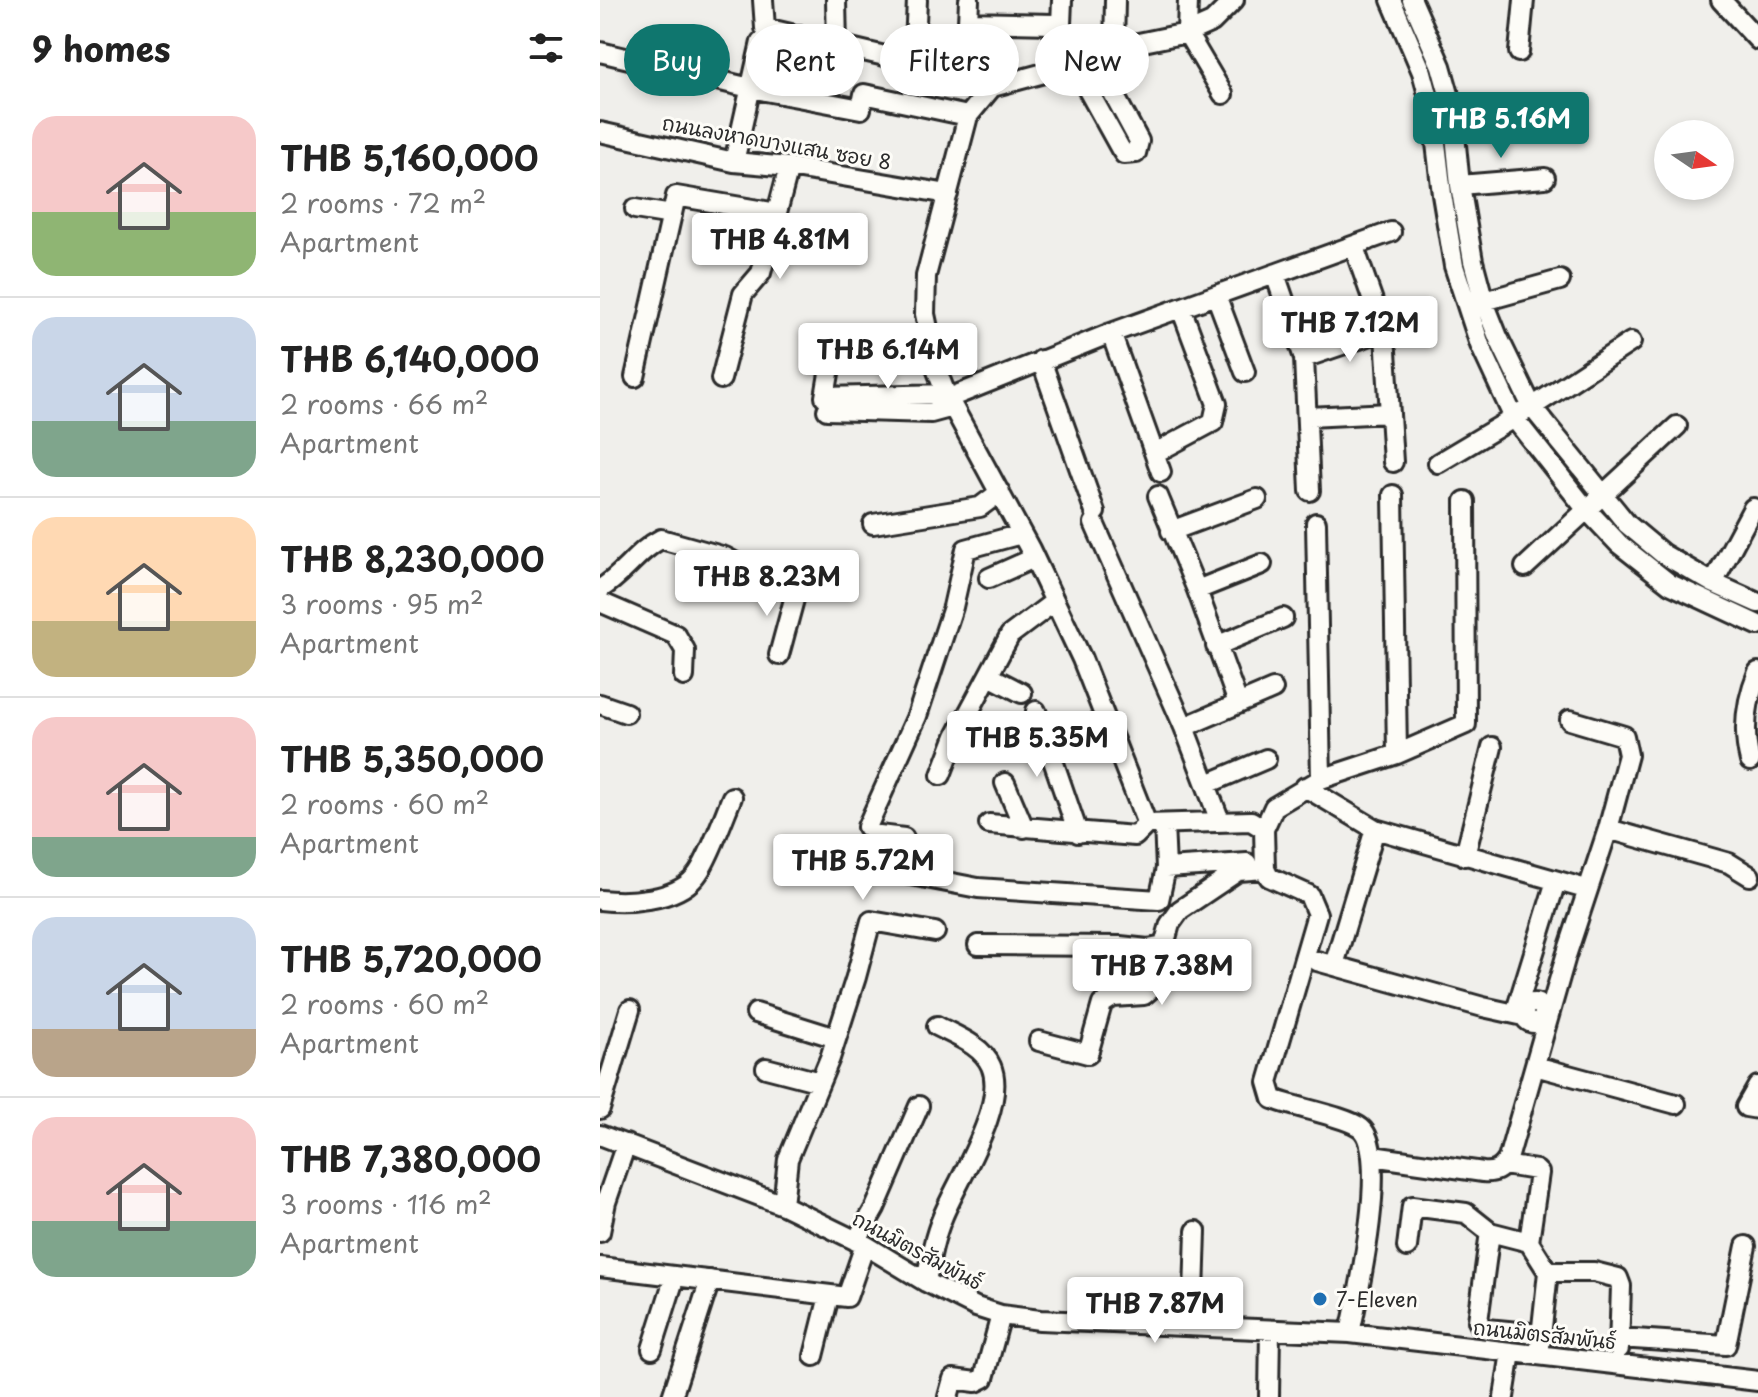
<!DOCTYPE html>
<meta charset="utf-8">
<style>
:root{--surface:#fff;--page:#f6f6f6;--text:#222;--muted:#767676;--line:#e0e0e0;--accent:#0f766e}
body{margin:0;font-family:"Playpen Sans","Playpen Sans Thai",sans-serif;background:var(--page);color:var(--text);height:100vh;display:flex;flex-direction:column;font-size:30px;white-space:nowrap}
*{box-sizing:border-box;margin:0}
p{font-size:26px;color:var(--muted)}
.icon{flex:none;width:44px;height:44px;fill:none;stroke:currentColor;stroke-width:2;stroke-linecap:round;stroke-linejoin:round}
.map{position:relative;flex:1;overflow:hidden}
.details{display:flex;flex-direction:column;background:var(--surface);width:600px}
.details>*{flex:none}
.guide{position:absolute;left:24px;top:24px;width:760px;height:72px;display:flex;gap:16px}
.needle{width:52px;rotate:103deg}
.fabs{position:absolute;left:1054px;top:120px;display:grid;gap:16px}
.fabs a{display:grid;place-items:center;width:80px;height:80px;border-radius:50%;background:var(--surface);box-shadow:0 4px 12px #0003;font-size:40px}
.price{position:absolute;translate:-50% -68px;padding:0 18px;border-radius:8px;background:#fff;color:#222;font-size:26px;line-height:52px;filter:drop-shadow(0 2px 4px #0008)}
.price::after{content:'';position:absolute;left:50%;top:48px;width:24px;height:18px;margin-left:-12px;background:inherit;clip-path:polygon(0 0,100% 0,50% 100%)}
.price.current{background:var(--accent);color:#fff}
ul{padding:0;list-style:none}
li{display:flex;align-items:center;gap:24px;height:200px;padding:0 32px}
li+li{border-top:2px solid var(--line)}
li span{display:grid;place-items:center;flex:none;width:224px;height:160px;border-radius:24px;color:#555}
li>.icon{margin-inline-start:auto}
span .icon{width:96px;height:96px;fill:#fffc;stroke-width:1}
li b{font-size:34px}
h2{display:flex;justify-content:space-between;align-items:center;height:96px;padding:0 32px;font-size:34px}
.pill{padding:0 28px;border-radius:36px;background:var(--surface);box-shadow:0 4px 12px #0003;font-size:28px;line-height:72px}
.pill.current{background:var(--accent);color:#fff}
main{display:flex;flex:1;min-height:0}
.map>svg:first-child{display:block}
</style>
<main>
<section class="details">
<h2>9 homes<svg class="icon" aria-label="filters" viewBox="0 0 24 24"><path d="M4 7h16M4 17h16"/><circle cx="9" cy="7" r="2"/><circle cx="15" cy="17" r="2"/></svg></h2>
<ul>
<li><span style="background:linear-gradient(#f6c9c9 60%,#8fb573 0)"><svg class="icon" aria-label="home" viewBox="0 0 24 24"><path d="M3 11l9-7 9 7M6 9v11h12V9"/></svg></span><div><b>THB 5,160,000</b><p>2 rooms · 72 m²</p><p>Apartment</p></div></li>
<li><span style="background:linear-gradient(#c9d6e8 65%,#7fa58c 0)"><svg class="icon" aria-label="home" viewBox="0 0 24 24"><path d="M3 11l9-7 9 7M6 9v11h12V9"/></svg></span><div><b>THB 6,140,000</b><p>2 rooms · 66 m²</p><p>Apartment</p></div></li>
<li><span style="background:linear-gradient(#ffd9b3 65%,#c2b280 0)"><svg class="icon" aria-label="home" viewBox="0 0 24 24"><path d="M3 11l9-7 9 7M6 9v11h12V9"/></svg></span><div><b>THB 8,230,000</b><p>3 rooms · 95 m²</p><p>Apartment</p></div></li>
<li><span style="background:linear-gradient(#f6c9c9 75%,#7fa58c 0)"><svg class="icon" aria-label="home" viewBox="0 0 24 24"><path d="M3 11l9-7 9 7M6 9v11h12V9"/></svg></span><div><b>THB 5,350,000</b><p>2 rooms · 60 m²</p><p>Apartment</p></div></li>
<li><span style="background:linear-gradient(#c9d6e8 70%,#b9a48a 0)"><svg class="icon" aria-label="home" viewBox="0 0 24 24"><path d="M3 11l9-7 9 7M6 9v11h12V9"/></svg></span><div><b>THB 5,720,000</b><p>2 rooms · 60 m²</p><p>Apartment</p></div></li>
<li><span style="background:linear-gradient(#f6c9c9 65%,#7fa58c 0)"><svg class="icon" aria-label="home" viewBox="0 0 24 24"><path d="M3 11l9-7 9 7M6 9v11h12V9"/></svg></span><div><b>THB 7,380,000</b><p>3 rooms · 116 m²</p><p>Apartment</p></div></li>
</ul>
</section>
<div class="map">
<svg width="1158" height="1397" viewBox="0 0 1158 1397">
<rect width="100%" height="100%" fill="#f0efeb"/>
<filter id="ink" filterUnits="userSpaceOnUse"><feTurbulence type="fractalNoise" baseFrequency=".0125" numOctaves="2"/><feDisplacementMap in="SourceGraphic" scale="16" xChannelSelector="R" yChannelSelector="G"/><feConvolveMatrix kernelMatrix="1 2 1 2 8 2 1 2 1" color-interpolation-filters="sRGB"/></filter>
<g filter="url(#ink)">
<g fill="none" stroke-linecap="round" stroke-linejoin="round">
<g stroke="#2b2b2b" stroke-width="24">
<path id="minor" d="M163,0L165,28L302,60L315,45L317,0
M236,0L237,46
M369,0L368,22L454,24H461L462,0
M588,0L587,33L623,94
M634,0L612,22L587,33L514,48L474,65L392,87L368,116L326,276L325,314L337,371L346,394L430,549L482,659L547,824L651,821L664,829
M791,0L822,72L832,109L842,194L854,266L880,345L914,418L986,509L1019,544L1070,584L1158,625
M812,0L841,66L852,105L860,185L873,261L884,302L898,337L932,407L1027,524L1063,554L1113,583L1158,603
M1121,0L1158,40
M454,24V70
M514,48L515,0
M0,52L150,88L261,109L264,94L368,116
M919,52L924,0
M474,65L520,148L524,154L536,153L539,141L493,56
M0,132L134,162L189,167L348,194
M134,162L161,42
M860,185L945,178
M35,209L72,215
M754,247L785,335L793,462
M675,274L704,358L710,491
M616,295L645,372
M873,304L960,280
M511,333L561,472
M235,338L225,397L346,394
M704,358L783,331
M441,360L495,512
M35,377L76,196L177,213
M121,379L143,294L161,273L189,167
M349,398L511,333L791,232
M227,410L331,413L353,407
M708,417L790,413
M555,453L613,422L617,404L581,308
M838,463L932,407L1031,342
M793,495L797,754
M558,496L597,590L638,703
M494,523L584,727L620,821
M716,523L721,779
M273,524L380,507L400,492
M571,531L657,499
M925,567L1077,426
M389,578L434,558
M1113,583L1153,508
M0,589C24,575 37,551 61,539L125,557L184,589L196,592L243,584
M597,590L662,564
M0,602L76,635L85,650L84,676
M616,646L683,618
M179,655L196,592
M389,676L422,693
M0,704L26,713
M436,711L478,833
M584,727L673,689
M1150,761C1142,730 1146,701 1158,672
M341,775L356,736L410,635L454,602
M405,783L424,828
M607,784L666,759
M705,787L775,829L986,889
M389,824L535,836L547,824
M267,827L317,716L353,607L366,549L421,534
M1008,829L1129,863L1150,876
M304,838L279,835L269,867L378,888L559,900L566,868L564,824
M865,856L892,747
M566,868L647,863
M665,869L669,877L709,895L717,914L668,1082L673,1099C693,1107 748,1117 761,1128C790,1152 758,1296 750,1333
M665,869L664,829L674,807L721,779L797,754L866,724L865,501
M0,900C28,903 75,901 95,877C107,864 124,816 132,797
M378,945L520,946L548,949L564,946
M717,961L883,1007L924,1016
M734,965L775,829
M924 1013a10 10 0 1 1 20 0a10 10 0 1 1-20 0Z
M156,1013L236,1038
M915,1014L956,881
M439,1041L488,1054L502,1004L513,997L544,995L552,988L570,924L580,910L638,871L665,869
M935,1066L1076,1104
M166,1068L220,1082
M1158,1086L1146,1107L1158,1109
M0,1109L30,1010
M0,1135L183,1205L265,1245L326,1282L376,1307L401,1315L440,1320L750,1333L1158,1381
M772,1156L883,1172C895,1173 901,1170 908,1159L966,956L1008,829L1028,755L1024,736L970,720
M904,1165L936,1170L939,1173L929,1242
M183,1205L188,1159L230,1058L256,977L271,921L335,932
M0,1232L6,1202L26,1144
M890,1232L878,1321L881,1327L887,1329L941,1334
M256,1241L275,1208L319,1106
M807,1247L812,1206L866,1213L890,1232L929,1242L948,1272L939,1355
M0,1267L247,1297L265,1245
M948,1272H994L1018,1278L1021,1286L1019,1349
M326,1282C330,1259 334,1237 343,1216C358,1179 408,1105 391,1066C382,1045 356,1036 337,1026
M593,1326L596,1231
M1019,1338L1126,1345L1146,1246
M52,1349L75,1276
M214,1356L229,1296
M72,1397L110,1280
M348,1397L353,1379L376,1382L384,1378L401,1315
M669,1397L670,1330
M904,1397L911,1352"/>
</g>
<use href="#minor" stroke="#fdfcf7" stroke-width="18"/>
</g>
</g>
<circle fill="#1f6fb2" stroke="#fdfcf7" stroke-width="3" cx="720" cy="1299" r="8"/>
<g text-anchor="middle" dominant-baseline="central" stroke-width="6" stroke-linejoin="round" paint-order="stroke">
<g font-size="20" fill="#2b2b2b" stroke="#fdfcf7">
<text transform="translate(177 142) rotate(10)">ถนนลงหาดบางแสน ซอย 8</text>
<text transform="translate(318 1250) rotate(28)">ถนนมิตรสัมพันธ์</text>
<text transform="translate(945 1334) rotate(6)">ถนนมิตรสัมพันธ์</text>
</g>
<g font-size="20" fill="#2b2b2b" stroke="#fdfcf7" text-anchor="start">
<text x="736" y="1299">7-Eleven</text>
</g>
</g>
</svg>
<div class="fabs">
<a><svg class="needle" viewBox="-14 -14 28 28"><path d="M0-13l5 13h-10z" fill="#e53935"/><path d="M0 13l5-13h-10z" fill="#767676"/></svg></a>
</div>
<b class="price current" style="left:901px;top:160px">THB 5.16M</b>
<b class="price" style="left:180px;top:281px">THB 4.81M</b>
<b class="price" style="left:750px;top:364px">THB 7.12M</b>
<b class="price" style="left:288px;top:391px">THB 6.14M</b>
<b class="price" style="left:167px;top:618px">THB 8.23M</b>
<b class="price" style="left:437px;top:779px">THB 5.35M</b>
<b class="price" style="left:263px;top:902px">THB 5.72M</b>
<b class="price" style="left:562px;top:1007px">THB 7.38M</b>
<b class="price" style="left:555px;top:1345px">THB 7.87M</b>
<div class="guide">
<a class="pill current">Buy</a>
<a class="pill">Rent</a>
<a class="pill">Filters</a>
<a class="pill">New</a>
</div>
</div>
</main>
